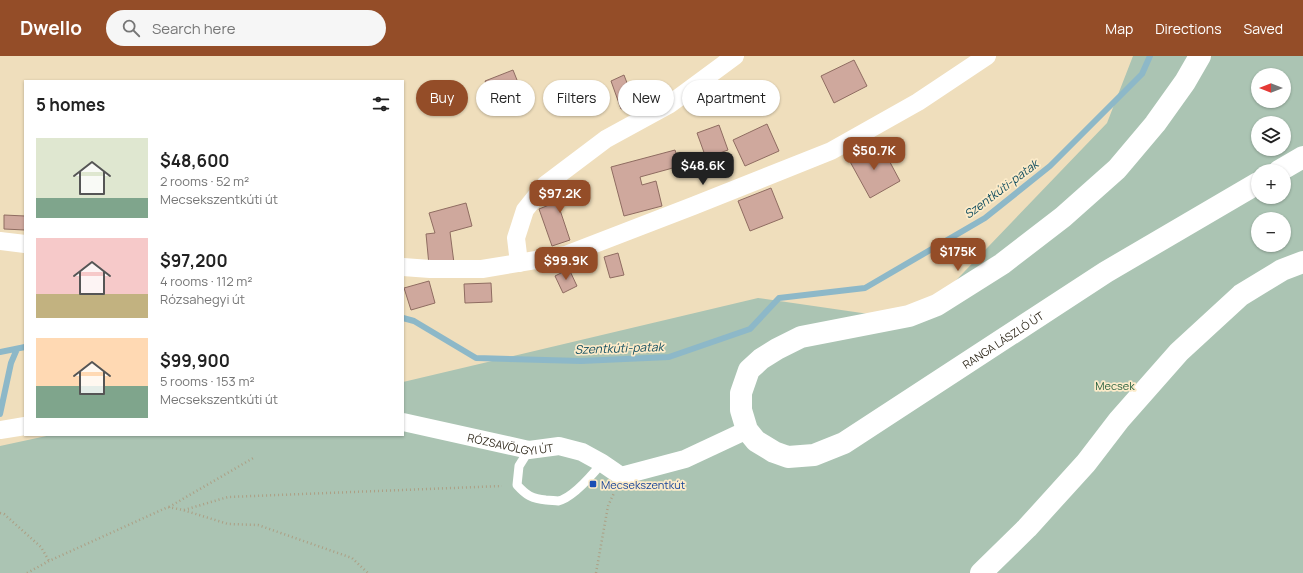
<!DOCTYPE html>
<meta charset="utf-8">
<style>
:root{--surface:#fff;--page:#f6f6f6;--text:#222;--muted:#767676;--accent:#944d28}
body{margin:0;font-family:Manrope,sans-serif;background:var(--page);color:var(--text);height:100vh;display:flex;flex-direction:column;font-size:15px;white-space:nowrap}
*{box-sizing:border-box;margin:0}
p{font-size:13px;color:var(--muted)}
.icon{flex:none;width:22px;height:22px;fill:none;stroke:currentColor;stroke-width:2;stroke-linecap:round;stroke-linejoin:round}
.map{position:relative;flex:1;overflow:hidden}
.sheet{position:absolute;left:24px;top:24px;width:380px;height:356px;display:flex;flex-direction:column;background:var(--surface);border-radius:0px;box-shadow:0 1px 3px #0004}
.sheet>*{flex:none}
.top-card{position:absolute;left:416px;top:24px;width:380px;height:36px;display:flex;gap:8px}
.needle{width:26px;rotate:270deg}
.fabs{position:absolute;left:1251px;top:12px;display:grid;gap:8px}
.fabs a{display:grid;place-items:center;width:40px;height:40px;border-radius:50%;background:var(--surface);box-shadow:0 1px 3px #0004;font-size:20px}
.price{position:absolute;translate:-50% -34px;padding:0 9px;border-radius:8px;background:var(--accent);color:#fff;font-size:13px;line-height:26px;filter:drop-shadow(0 1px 2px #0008)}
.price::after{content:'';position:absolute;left:50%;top:24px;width:12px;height:9px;margin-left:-6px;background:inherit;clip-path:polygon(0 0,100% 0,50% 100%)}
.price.on{background:#222;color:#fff}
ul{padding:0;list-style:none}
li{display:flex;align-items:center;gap:12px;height:100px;padding:0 12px}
li span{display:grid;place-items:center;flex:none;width:112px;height:80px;border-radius:0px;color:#555}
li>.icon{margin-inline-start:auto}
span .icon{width:48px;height:48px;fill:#fffc;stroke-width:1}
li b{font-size:17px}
h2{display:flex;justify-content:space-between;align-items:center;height:48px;padding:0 12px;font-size:17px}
.pill{padding:0 14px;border-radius:18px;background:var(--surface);box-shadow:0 1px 3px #0004;font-size:14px;line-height:36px}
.pill.on{background:var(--accent);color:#fff}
header{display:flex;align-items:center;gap:24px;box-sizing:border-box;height:56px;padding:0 20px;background:var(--accent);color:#fff}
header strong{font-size:19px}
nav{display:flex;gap:22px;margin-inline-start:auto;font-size:14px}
.search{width:280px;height:36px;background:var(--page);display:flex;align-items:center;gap:10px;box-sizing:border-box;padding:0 14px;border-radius:22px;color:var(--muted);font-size:15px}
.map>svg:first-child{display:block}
</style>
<header>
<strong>Dwello</strong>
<div class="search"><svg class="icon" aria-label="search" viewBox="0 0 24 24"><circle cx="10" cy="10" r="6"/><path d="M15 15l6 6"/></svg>Search here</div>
<nav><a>Map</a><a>Directions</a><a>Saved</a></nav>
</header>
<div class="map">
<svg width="1303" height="517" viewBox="0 0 1303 517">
<rect width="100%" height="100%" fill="#efdebc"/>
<path fill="#abc4b3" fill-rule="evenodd" d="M1133,0H1303V517H0V390L51,379H403V326L758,242L917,265L1107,67ZM1258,19H1284V45H1258ZM1258,67H1284V93H1258ZM1258,115H1284V141H1258ZM1258,163H1284V189H1258Z"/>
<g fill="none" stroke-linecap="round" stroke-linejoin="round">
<path stroke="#8db8c8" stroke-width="6" d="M403,262L414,265L476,302L581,305L669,301L750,273L779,242L865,232L985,162L1050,110L1142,18L1150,0
M0,296L25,291
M0,358L11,307L17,293"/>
</g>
<path fill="#cfa89d" stroke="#8f6c61" d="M854,4L867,30L834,47L821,20Z
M513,14L525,44L497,55L485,25Z
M624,19L635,48L621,53L611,25Z
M767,68L779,95L745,110L733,84Z
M719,69L728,94L706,102L697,77Z
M869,91L874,100L884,95L900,125L870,142L848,102Z
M675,94L680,110L640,121L642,129L656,125L662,150L624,160L611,111Z
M583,128L587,141L559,151L570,184L552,190L539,153L554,147L552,140Z
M771,132L783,162L750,175L738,145Z
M466,147L472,170L450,176L454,207L429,209L426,178L435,177L429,157Z
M4,159L25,160V174L4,173Z
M618,197L624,219L610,222L604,201Z
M569,213L577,230L563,237L555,220Z
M429,225L435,247L411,254L404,232Z
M491,227L492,246L465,247L464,228Z"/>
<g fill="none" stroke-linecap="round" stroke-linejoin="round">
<path stroke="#ac9f84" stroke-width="2.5" stroke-dasharray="1 3" stroke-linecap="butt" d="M169,451L255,401
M184,454L228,441L502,430
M0,457L4,458L41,491L49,505
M27,517L49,505L168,451L183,454L228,468L258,469L352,502L368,517
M596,517L608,450L614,437"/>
<path stroke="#fff" stroke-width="9" d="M529,394L519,410L517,429C526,439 532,443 546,444C550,444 555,445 558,445C573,442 593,418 602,407"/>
<g stroke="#fff" stroke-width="18">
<path d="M0,185L25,188"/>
<path d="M519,207L516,182L525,154L545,129L606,83L670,48L735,0"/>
<path d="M403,211L430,213H482L566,199L693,150L831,95L918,46L987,0"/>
<path id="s1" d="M403,366L529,394L559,390L582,396L602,407L621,420L685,403L747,374"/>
<path d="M0,374L25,370"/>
</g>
<g stroke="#fff" stroke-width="22">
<path id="s2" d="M1200,0L1185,26L1155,68L1117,113L1063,161L1002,208L937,249L909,260L801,281L777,293L761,303L749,314L741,337V354L747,374L756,385L774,396L788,401L814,399L844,387L1106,216L1258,127"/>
<path d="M1279,115L1303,101"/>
<path d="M981,517L1027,472L1086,407L1119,364L1179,296L1241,239L1282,214L1303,206"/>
</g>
</g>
<rect fill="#1a4fb4" stroke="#fcebc9" stroke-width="1.5" x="589" y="424" width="8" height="8" rx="2"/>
<g text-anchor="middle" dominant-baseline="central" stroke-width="3.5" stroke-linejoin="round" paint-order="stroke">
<g font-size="11" fill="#332c1f" stroke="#fcebc9">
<text stroke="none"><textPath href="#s2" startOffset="929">RANGA LÁSZLÓ ÚT</textPath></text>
<text stroke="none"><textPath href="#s1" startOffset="110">RÓZSAVÖLGYI ÚT</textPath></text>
</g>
<g font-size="11" fill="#255e3c" stroke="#fcebc9">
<text x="1115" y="329">Mecsek</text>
</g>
<g font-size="11" fill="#164399" stroke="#fcebc9" text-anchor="start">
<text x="601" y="428">Mecsekszentkút</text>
</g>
<g font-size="12" font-style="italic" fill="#124e60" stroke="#fcebc9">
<text transform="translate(1001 133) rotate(-37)">Szentkúti-patak</text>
<text transform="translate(619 292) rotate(-2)">Szentkúti-patak</text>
</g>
</g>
</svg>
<div class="fabs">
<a><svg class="needle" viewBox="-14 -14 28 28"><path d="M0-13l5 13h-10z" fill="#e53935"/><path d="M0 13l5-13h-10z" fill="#767676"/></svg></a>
<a><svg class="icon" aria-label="layers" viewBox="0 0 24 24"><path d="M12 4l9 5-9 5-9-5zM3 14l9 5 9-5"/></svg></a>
<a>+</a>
<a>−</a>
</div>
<b class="price" style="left:874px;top:115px">$50.7K</b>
<b class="price on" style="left:703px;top:130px">$48.6K</b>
<b class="price" style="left:560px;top:158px">$97.2K</b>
<b class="price" style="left:958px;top:216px">$175K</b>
<b class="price" style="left:566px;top:225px">$99.9K</b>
<div class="top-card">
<a class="pill on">Buy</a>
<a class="pill">Rent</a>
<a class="pill">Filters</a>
<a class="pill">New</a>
<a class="pill">Apartment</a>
</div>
<section class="sheet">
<h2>5 homes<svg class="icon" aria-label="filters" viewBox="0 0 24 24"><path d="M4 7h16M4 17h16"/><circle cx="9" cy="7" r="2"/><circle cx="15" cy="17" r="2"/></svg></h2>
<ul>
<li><span style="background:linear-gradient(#dfe7d0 75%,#7fa58c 0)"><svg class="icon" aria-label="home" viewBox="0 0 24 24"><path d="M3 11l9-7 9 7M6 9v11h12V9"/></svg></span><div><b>$48,600</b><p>2 rooms · 52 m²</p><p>Mecsekszentkúti út</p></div></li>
<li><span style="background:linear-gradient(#f6c9c9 70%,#c2b280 0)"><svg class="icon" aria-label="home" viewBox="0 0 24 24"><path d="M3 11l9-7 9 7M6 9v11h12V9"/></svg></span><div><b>$97,200</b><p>4 rooms · 112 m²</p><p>Rózsahegyi út</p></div></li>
<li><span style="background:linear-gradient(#ffd9b3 60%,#7fa58c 0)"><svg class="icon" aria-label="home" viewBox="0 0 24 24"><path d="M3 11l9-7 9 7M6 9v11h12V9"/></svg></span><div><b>$99,900</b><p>5 rooms · 153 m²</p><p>Mecsekszentkúti út</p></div></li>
</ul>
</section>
</div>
